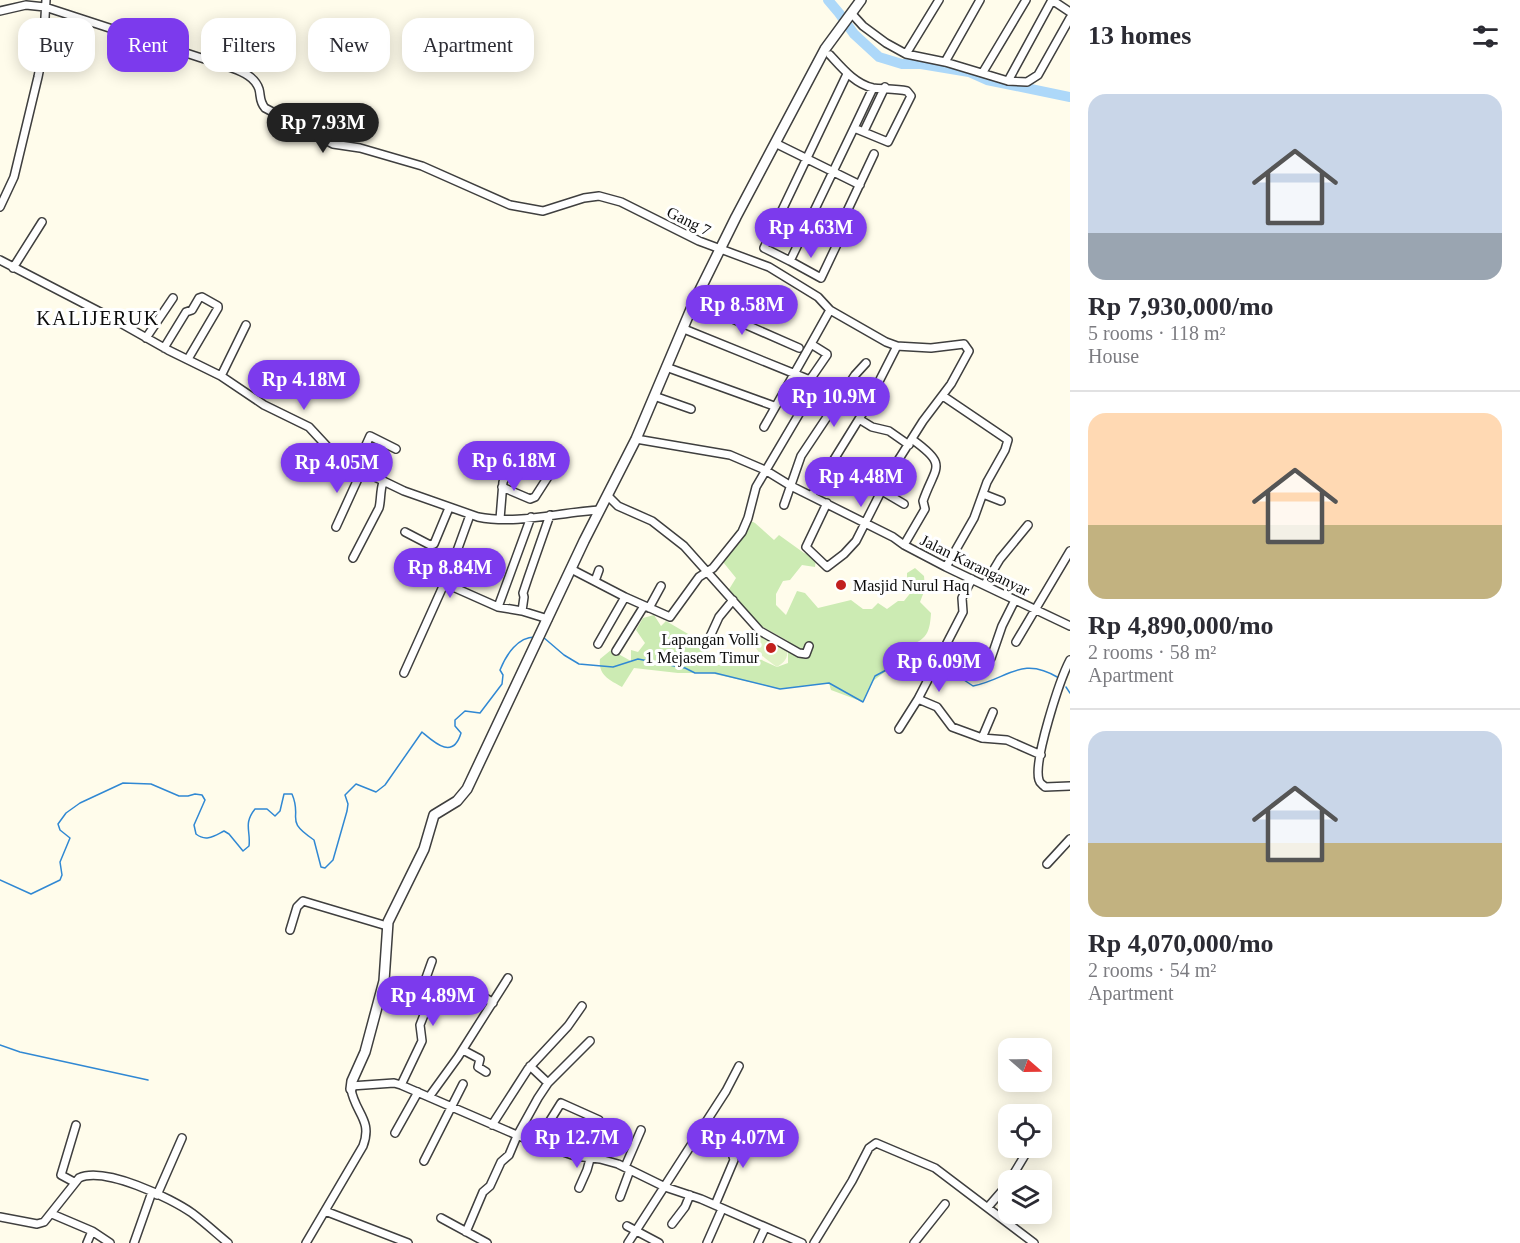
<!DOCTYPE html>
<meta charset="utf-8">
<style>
:root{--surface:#fff;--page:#f7f7f7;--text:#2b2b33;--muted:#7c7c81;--line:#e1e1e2;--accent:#7c3aed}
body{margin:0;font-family:"Times New Roman",serif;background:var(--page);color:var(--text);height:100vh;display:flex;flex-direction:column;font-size:22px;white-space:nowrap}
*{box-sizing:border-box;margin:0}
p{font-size:20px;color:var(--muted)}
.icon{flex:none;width:33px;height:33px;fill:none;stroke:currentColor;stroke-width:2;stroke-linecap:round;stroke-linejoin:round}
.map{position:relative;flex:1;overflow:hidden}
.sheet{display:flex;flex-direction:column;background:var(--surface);width:450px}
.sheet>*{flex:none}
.hud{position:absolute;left:18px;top:18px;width:570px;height:54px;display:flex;gap:12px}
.needle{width:39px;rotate:110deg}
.buttons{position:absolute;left:998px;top:1038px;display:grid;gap:12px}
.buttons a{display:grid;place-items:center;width:54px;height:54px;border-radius:12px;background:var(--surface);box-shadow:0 3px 15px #0003;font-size:30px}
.price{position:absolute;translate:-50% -51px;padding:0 14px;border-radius:21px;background:var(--accent);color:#fff;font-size:20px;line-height:39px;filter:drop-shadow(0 2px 3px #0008)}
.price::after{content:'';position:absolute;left:50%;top:36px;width:18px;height:14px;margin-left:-9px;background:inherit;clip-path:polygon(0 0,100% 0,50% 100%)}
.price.selected{background:#222;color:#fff}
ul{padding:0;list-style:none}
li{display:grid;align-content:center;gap:12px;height:318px;padding:0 18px}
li+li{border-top:2px solid var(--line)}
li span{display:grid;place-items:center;height:186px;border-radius:18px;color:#555}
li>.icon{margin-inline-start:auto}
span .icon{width:108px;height:108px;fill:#fffc;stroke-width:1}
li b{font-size:26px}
h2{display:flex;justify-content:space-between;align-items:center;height:72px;padding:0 18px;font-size:26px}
.pill{padding:0 21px;border-radius:18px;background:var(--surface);box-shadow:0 3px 15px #0003;font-size:21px;line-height:54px}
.pill.selected{background:var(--accent);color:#fff}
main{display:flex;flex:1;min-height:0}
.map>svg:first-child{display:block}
</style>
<main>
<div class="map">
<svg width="1070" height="1243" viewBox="0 0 1070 1243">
<rect width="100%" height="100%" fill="#fffceb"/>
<path fill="#ccebb3" d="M745,518L755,523L774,540L779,535L804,553L816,557L815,567L802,565L790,580L783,581L776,594V605L786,615L797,591L805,593L818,608L851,600L863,609H872L878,603L887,609L898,601H904L916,586L907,582V573L915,568L924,576L925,589L920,602L931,613C930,629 928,639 912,644L919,656L936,662L931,670L890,668L873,681L863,702L831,690L829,683L780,689L710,673H678L634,668L622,687C609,680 598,675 600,659L611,650L631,661V650L638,652L645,643L636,630L643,618L654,615L661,626L666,621L707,645L708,659L714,666L753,656L777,667L788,663V641L756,623L752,629L743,618L746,612L728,591L736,578L719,557Z"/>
<path fill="#dff2c5" d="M763,630L787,643C788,656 788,660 777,667C766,659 753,652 754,637Z"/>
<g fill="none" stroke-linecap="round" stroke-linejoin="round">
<path stroke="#3088d3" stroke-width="1.5" d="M543,637L564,655L579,664L613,667L638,659L685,668L695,673H715L780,689L829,683L863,702L875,676L890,668L928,671
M936,676L964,680L973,686C1008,679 1021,655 1059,678
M1066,687L1070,693
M0,880L31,894L60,880L62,875L60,862L70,838L60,830L58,824L66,813L80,803L123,783L151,784L179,796H188L195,794L202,795L205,800L194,825L196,834C206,842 214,836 224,831L229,834L243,851L249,846C251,831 243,824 255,809H267L275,816L280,811L284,794H292C303,820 283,819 314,840L321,867L325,868L333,860L347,811L348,804L345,795L356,784L376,792L385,785L422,732C435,743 453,760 461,733L455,726V720L465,711L480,713L502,684L503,675L500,670C506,655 518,636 536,637
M0,1045L20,1052L148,1080"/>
<path stroke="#add8f9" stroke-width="10" d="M828,0L839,13L854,34L879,57L902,64H921L969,72L987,80L1070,97"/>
<g stroke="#3f3f3f" stroke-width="10">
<path id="minor" d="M0,11L26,5L45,7L232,68C243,72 255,77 259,89C261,96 259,101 265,108L333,144L360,148L422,166L510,205L543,211L584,198L599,196L621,202L699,241L769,267L818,297L830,310L886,342L897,346L864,411L812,495
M852,14L863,26L886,43L906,54L945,62L1008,81L1027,82L1038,75L1070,18
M906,54L939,0
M830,55C842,68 855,84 873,88C882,89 897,89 907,91L911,96L888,142L854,128L790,261L764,248L847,74
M945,62L980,0
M983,72L1026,0
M1008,81L1052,0L1070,12
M854,128L873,88
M864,131L885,87
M775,143L860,185
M0,207L14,177L38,77L43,52L46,0
M842,222L874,154
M0,260L106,315L168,350L221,376L264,405L309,427L335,455L348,464L404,491L478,517C517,525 560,512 600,510
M790,261L821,278L840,238L807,223
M13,268L42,222
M694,302L799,348
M684,329L810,380
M146,338L173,298
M164,348L186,312L192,310L199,298L202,297L218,306V308L188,359
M666,367L774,406
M221,376L246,325
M654,396L691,409
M943,396L1008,440L1005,450L987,482L974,518L946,567
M859,419L872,427L889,431L909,445
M764,427L811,344
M636,439L730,455L765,470L791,486L893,537L904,545L946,567L1070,626
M356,467L370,436L396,449
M502,487L530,499L535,497L553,469L537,453
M882,491L904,504
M983,494L1001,501
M608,496L618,506L652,521L684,546L760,631L799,653L806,654L809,646
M827,503L806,547L827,567L844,554L856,541L892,470L923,421L951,384L969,351L964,344L931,348L896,346
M784,505L801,456L855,375L866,363
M500,519L503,482L515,459
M336,527L362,470
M405,532L430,545L434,544L449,508
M904,545L925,509L923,501C935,466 949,466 913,440
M353,558L379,508C381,501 380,491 383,482
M571,569L625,597L670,617L699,577L713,568L742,532L748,518L756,487L802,409L804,392L807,384L827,355V354L811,344L830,310
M972,579L962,598L963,612L918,699L937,707L952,727L982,738L1007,740L1041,755
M595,581L599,570
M444,583L498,607L522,611L548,619
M985,584L1000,559L1028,525
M498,607L531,517
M649,608L661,586
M522,611L524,597L523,593L528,578L550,515
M708,641L719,617L733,600
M1016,642L1070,551
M598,644L625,597
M616,651L644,606
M991,658L1002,626L1015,600
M1070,660C1060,679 1033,761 1039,780C1040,784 1042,784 1045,787L1070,786
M404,673L449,573L470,515
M899,729L918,699
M982,738L993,712
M1047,864L1070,839
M290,930L297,907L303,901L387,926
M472,989L493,1003
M463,1050L480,1059L478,1067L486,1072
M530,1066L548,1083
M401,1085L422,1041L420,1025L431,997L422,989L432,961
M351,1086L394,1083L401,1085L526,1139L575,1156L600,1159L618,1164L665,1187L701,1199L802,1243
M429,1097L458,1057L508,978
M492,1125L528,1069L568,1026L582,1006
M395,1133L418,1092
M536,1143L561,1103L599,1120L600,1123L587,1170L579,1188
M424,1161L463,1084
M625,1167L641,1130
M1010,1180L1025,1155
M74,1182L61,1175L76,1125
M157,1195L182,1138
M620,1197L630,1170
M715,1205L734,1160L732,1153L722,1148
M988,1207L1008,1184
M325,1211L408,1243
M52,1214L92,1231L110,1243
M0,1217L37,1224L44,1222L79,1178C104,1166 171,1198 192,1213C204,1222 216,1233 228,1243
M441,1218L487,1243
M672,1224L685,1207L690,1195
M627,1226L659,1243
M466,1232L483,1192L490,1186L501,1162L509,1155L517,1136L538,1098L548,1083L590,1041
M87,1243L92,1231
M134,1243L152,1192
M306,1243L363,1146C373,1120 355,1113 351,1089
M628,1243L726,1091L739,1066
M707,1243L722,1209
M758,1243L765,1228
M814,1243L852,1181L869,1148L876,1143L935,1168L1034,1243
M914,1243L945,1204"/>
</g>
<g stroke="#3f3f3f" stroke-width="12">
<path id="tertiary" d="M351,1089L352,1081L365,1052L384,981L388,922L424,849L434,815L457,801L467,789L584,541L636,439L694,302L736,217L825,49L861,0"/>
</g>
<use href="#minor" stroke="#fff" stroke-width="7"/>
<use href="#tertiary" stroke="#fff" stroke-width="9"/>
</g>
<g fill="#c2201e" stroke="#fff" stroke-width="2">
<circle cx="841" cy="585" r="6"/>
<circle cx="771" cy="648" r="6"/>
</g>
<g text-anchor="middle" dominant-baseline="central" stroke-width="6" stroke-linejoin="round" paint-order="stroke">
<g font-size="16" fill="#0c0c0c" stroke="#fff">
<text transform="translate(689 221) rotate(26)">Gang 7</text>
<text transform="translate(975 565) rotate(26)">Jalan Karanganyar</text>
</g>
<g font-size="16" fill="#0c0c0c" stroke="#fff" text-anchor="start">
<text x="853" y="585">Masjid Nurul Haq</text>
<text x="759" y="639" text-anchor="end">Lapangan Volli<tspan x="759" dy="18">1 Mejasem Timur</tspan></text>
</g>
<g font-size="20" letter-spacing="1.5" fill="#0c0c0c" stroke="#fff">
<text x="98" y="318">KALIJERUK</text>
</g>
</g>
</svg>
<div class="buttons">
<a><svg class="needle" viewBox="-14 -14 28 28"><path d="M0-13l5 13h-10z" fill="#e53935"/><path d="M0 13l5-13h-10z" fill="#7c7c81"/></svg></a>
<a><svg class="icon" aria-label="locate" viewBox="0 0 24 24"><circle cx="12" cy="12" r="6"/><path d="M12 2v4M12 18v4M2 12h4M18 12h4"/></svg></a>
<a><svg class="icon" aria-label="layers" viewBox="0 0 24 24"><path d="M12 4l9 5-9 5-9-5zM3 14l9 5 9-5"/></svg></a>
</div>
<b class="price selected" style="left:323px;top:154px">Rp 7.93M</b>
<b class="price" style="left:811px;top:259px">Rp 4.63M</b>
<b class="price" style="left:742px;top:336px">Rp 8.58M</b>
<b class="price" style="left:304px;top:411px">Rp 4.18M</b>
<b class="price" style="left:834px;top:428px">Rp 10.9M</b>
<b class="price" style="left:514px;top:492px">Rp 6.18M</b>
<b class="price" style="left:337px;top:494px">Rp 4.05M</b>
<b class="price" style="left:861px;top:508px">Rp 4.48M</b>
<b class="price" style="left:450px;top:599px">Rp 8.84M</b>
<b class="price" style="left:939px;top:693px">Rp 6.09M</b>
<b class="price" style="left:433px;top:1027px">Rp 4.89M</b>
<b class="price" style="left:577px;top:1169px">Rp 12.7M</b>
<b class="price" style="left:743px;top:1169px">Rp 4.07M</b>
<div class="hud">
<a class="pill">Buy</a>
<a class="pill selected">Rent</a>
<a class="pill">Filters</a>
<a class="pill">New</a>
<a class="pill">Apartment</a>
</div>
</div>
<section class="sheet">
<h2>13 homes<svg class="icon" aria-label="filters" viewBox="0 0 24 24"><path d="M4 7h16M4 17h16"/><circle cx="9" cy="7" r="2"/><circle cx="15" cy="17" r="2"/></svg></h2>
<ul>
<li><span style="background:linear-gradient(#c9d6e8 75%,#9aa5b1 0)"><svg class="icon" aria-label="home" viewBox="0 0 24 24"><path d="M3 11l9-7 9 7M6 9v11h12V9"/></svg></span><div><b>Rp 7,930,000/mo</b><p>5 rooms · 118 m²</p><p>House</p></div></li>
<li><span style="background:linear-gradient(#ffd9b3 60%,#c2b280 0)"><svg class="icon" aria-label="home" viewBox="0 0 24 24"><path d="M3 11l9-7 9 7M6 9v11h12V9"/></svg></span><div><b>Rp 4,890,000/mo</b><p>2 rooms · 58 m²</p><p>Apartment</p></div></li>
<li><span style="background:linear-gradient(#c9d6e8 60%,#c2b280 0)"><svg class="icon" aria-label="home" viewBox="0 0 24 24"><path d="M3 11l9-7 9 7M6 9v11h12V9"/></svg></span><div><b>Rp 4,070,000/mo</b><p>2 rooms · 54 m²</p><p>Apartment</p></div></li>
</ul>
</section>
</main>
